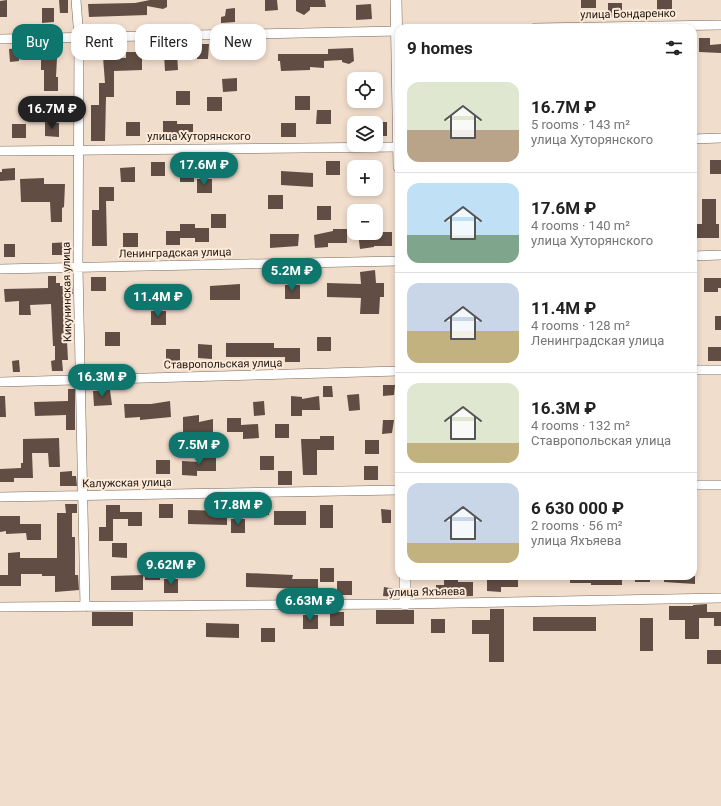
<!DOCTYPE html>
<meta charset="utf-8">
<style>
:root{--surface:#fff;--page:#f2f2f2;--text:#222;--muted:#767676;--line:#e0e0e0;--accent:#0f766e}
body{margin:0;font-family:Roboto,sans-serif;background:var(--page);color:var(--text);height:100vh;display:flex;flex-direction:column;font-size:15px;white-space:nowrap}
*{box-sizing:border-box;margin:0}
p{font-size:13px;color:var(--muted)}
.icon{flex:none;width:22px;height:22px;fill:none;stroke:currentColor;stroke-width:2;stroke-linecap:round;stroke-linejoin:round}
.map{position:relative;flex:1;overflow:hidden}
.side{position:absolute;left:395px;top:24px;width:302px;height:556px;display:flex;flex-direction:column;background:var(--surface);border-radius:12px;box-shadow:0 2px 6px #0003}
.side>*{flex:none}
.top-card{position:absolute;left:12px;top:24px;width:323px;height:36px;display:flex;gap:8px}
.tools{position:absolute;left:347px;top:72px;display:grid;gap:8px}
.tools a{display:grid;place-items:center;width:36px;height:36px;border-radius:8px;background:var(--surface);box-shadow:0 2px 6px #0003;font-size:20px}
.price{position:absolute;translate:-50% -34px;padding:0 9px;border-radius:14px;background:var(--accent);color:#fff;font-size:13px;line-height:26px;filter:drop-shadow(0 1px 2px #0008)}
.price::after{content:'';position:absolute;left:50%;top:24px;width:12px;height:9px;margin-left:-6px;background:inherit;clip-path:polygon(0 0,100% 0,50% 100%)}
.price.active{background:#222;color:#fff}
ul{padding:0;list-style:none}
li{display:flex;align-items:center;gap:12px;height:100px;padding:0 12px}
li+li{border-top:1px solid var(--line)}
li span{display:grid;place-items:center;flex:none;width:112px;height:80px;border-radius:12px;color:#555}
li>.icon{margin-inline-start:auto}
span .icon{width:48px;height:48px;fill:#fffc;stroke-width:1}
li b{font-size:17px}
h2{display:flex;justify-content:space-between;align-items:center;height:48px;padding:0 12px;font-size:17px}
.pill{padding:0 14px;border-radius:12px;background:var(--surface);box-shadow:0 2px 6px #0003;font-size:14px;line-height:36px}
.pill.active{background:var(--accent);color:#fff}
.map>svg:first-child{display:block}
</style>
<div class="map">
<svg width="721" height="806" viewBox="0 0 721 806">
<rect width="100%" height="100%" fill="#f1ddcc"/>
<path fill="#614d43" d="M7,0V17H0V1Z
M59,0H68V13H60Z
M150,0H167V7L163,9L147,6V15L89,17L88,4L135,3Z
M265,0H277L278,10L265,11Z
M296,0H325L326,7H310V10L304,15L296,11Z
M581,0H596V8H581Z
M657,0H672V13H657Z
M608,3H622V17H608Z
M371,4L372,19L356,20V5Z
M42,8H54V22L42,23Z
M235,8V22L221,23V17L225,16L226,9Z
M699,38H710V45L721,44V53L699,52Z
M197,44H209L208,59H197Z
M19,48V61L10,62L9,49Z
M353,48L354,61L349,64L342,62V60L324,61V68L310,67V70L281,71L280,61H278V54H328V49Z
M126,52H142V70L114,71V97H106L105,141H91V105H99V83H105L103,57L126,58Z
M177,52L178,70L165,71L164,54Z
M41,58H57L56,77H58V91H44V70H41Z
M237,78V91L223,92L222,79Z
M176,91H190V105H176Z
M295,96H310V110H295Z
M207,97H222V111H207Z
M317,110H331V124H316Z
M163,121H177V124H193V138H179V135H163Z
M45,122L59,123V137L45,136Z
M126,122H140V136H126Z
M376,122H387V136H376Z
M281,123H296V137H281Z
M12,124H26V138H12Z
M710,160H721V174H710Z
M326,161H340V175H326Z
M151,162H165V176H151Z
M135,167V182H121L120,168Z
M15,168V180L0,181V172H2V169Z
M180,168H194V182H180Z
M281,171L313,173V187L281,185Z
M44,178V184H65L64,207L62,208V222H51L50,202H21L20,179Z
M197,179H212V193H197Z
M99,187H114V201H106L107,246H92V210H99Z
M268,195H283V209H268Z
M702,199H716V224H719V238H693V224H702Z
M317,206H331V220H317Z
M211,214H226V228H211Z
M180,224H195V228H209V242H195V238H180V245H166V231H180Z
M333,229H347V243H328V247L315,248L314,235L333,231Z
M378,232H392V246H374V247L360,249L358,233Z
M123,233H138V247H123Z
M270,234H299L298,246L270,248Z
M71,242V255H52V243Z
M4,244H15V257H4Z
M375,270L376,283H384V297H380L379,314H360L361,298L327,297V283L361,284L360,272Z
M48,276H56V283H60V286H72L73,294H68V310L66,322L68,360H62L63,371H52L51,361L55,360V346H53L51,304L30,305L31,315H19V301L5,302L4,289L48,288Z
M91,277H106V291H91Z
M704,278H721V288H718V292H704Z
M240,284V300H210V286Z
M285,285H300V299H285Z
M151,311H166V325H151Z
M715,316H721V330H715Z
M105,332H120V346H105Z
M317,337H331V351H317Z
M226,343H274V348H300V362H285V357H226Z
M198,344L212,345V359L198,358Z
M708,347H721V361H708Z
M166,349H180V363H166Z
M19,360L20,372H13L12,361Z
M383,385H395L394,395L383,396Z
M323,386H332L333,397H323Z
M68,389H75V430H66V415L35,416L34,402L68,401Z
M110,390L112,405L94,406L93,391Z
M359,394L360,410L349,411L347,395Z
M0,396H5L6,417H0Z
M291,396L302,397V399L319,396L320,410H302V416H291Z
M170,401L171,417L140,420V417L125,418L124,404H151Z
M264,401L265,415L254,416L253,402Z
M199,415V422L213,419V436L183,440V417Z
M227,418H241V425L258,424L259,438L243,439V432H227Z
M383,420H394L392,433L382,434Z
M275,424H289V438H275Z
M320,436H334V450H317V475H303L301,439H320Z
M59,438L60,467H49L48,453H32L33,478H14V482H0V469L21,468V463H23V439Z
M365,440H379V454H365Z
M260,456H274V470H260Z
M201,457H216V471H197V476L182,475V461L201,462Z
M156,460H170V474H156Z
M364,466H378V480H364Z
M72,471V476H76L77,486H60V472Z
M278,471H292V485H278Z
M255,500H269V515L255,514Z
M65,504H77V513H72V537H75V575H78L79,590L55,592V576H42V574H21V586H0V575H8V553L20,552V558H57V513H66Z
M159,504H173V518H159Z
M106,505H120V512H142V526H128V519H113V541H99V527H106Z
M320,505H333V528H320Z
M381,509L391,510V523H382Z
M188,510L227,511V525L188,524Z
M274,511H306V525H274Z
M0,516H20V524H41V540H27L26,533L6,534V531L0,532Z
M231,519H245V533H231Z
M112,543H127V558L112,557Z
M145,566H160V580H145Z
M320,568H334V582H320Z
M246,573L293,575L292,579H318V593H304V589L246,587Z
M143,575V590H111V576Z
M444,576H458V582H473V596L436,597V585H444Z
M504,576H518V587H501V592L487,591V577L504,578Z
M570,576H622V585H591V583H570Z
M635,576H650V582H635Z
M664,576H695V584L664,582Z
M164,579H178V593H164Z
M337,581H352V595H337Z
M384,587L395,589V597L383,596Z
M707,604V612H721V626H714V618H699V639H685V620H669V606H693V605Z
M490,609H504V662H489V634H472V620H490Z
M376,610H414V624H376Z
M92,612H133V626H92Z
M330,612H344V626H330Z
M303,615H318V629H303Z
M533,617H596V631H533Z
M640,618H653V651H640Z
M431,619H445V633H431Z
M206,623L239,624V638L206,637Z
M261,628H275V642H261Z
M707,650H721V664H707Z"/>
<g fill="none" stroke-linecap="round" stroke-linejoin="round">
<g stroke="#796859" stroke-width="10">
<path id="minor" d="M76,0L79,38L78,267L85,607
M535,28L721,25
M0,39L399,31
M693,139L721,138
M0,151L399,147
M693,256L721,255
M0,269L399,261
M693,370H721
M0,382L399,371
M693,485H721
M0,497L399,490
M0,607L405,604L721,598"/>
</g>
<g stroke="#796859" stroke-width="12">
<path id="tertiary" d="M396,0L399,167
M405,576V604"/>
</g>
<use href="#minor" stroke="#fff" stroke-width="9"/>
<use href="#tertiary" stroke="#fff" stroke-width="11"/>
</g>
<g text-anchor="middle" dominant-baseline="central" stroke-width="4" stroke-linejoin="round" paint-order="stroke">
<g font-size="11" fill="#1d1610" stroke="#feead9">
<text transform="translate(628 14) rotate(-1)">улица Бондаренко</text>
<text x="199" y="136">улица Хуторянского</text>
<text transform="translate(175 253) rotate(-1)">Ленинградская улица</text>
<text transform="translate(67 292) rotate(-91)">Кикунинская улица</text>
<text transform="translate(223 364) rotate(-1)">Ставропольская улица</text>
<text transform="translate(127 483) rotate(-1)">Калужская улица</text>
<text transform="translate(427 592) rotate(-1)">улица Яхъяева</text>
</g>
</g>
</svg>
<div class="tools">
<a><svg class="icon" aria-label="locate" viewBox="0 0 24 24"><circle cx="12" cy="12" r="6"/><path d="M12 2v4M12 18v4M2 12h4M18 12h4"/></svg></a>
<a><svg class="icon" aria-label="layers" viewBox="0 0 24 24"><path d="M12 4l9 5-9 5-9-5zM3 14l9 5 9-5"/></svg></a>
<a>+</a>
<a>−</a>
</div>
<b class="price active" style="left:52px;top:130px">16.7M ₽</b>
<b class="price" style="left:204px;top:186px">17.6M ₽</b>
<b class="price" style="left:292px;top:292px">5.2M ₽</b>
<b class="price" style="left:158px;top:318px">11.4M ₽</b>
<b class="price" style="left:102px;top:398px">16.3M ₽</b>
<b class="price" style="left:199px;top:466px">7.5M ₽</b>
<b class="price" style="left:238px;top:526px">17.8M ₽</b>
<b class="price" style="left:171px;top:586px">9.62M ₽</b>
<b class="price" style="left:310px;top:622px">6.63M ₽</b>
<div class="top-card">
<a class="pill active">Buy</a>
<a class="pill">Rent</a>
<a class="pill">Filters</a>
<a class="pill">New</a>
</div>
<section class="side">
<h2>9 homes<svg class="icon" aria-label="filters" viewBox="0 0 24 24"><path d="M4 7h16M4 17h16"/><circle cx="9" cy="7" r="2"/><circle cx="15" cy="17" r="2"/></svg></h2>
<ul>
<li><span style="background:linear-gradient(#dfe7d0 60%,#b9a48a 0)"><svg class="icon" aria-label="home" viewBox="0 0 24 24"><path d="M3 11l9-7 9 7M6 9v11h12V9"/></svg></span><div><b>16.7M ₽</b><p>5 rooms · 143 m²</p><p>улица Хуторянского</p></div></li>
<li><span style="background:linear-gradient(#bfe0f5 65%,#7fa58c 0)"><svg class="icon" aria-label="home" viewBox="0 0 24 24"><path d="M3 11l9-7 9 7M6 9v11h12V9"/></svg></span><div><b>17.6M ₽</b><p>4 rooms · 140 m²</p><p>улица Хуторянского</p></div></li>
<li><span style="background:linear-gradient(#c9d6e8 60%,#c2b280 0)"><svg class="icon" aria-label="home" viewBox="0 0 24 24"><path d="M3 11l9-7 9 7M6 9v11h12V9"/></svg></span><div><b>11.4M ₽</b><p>4 rooms · 128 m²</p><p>Ленинградская улица</p></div></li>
<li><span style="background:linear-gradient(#dfe7d0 75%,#c2b280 0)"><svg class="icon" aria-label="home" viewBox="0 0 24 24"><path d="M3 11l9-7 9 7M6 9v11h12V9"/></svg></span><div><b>16.3M ₽</b><p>4 rooms · 132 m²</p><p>Ставропольская улица</p></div></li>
<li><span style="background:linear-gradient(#c9d6e8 75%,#c2b280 0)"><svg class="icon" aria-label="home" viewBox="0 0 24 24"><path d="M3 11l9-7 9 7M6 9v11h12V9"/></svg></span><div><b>6 630 000 ₽</b><p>2 rooms · 56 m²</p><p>улица Яхъяева</p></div></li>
</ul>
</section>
</div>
